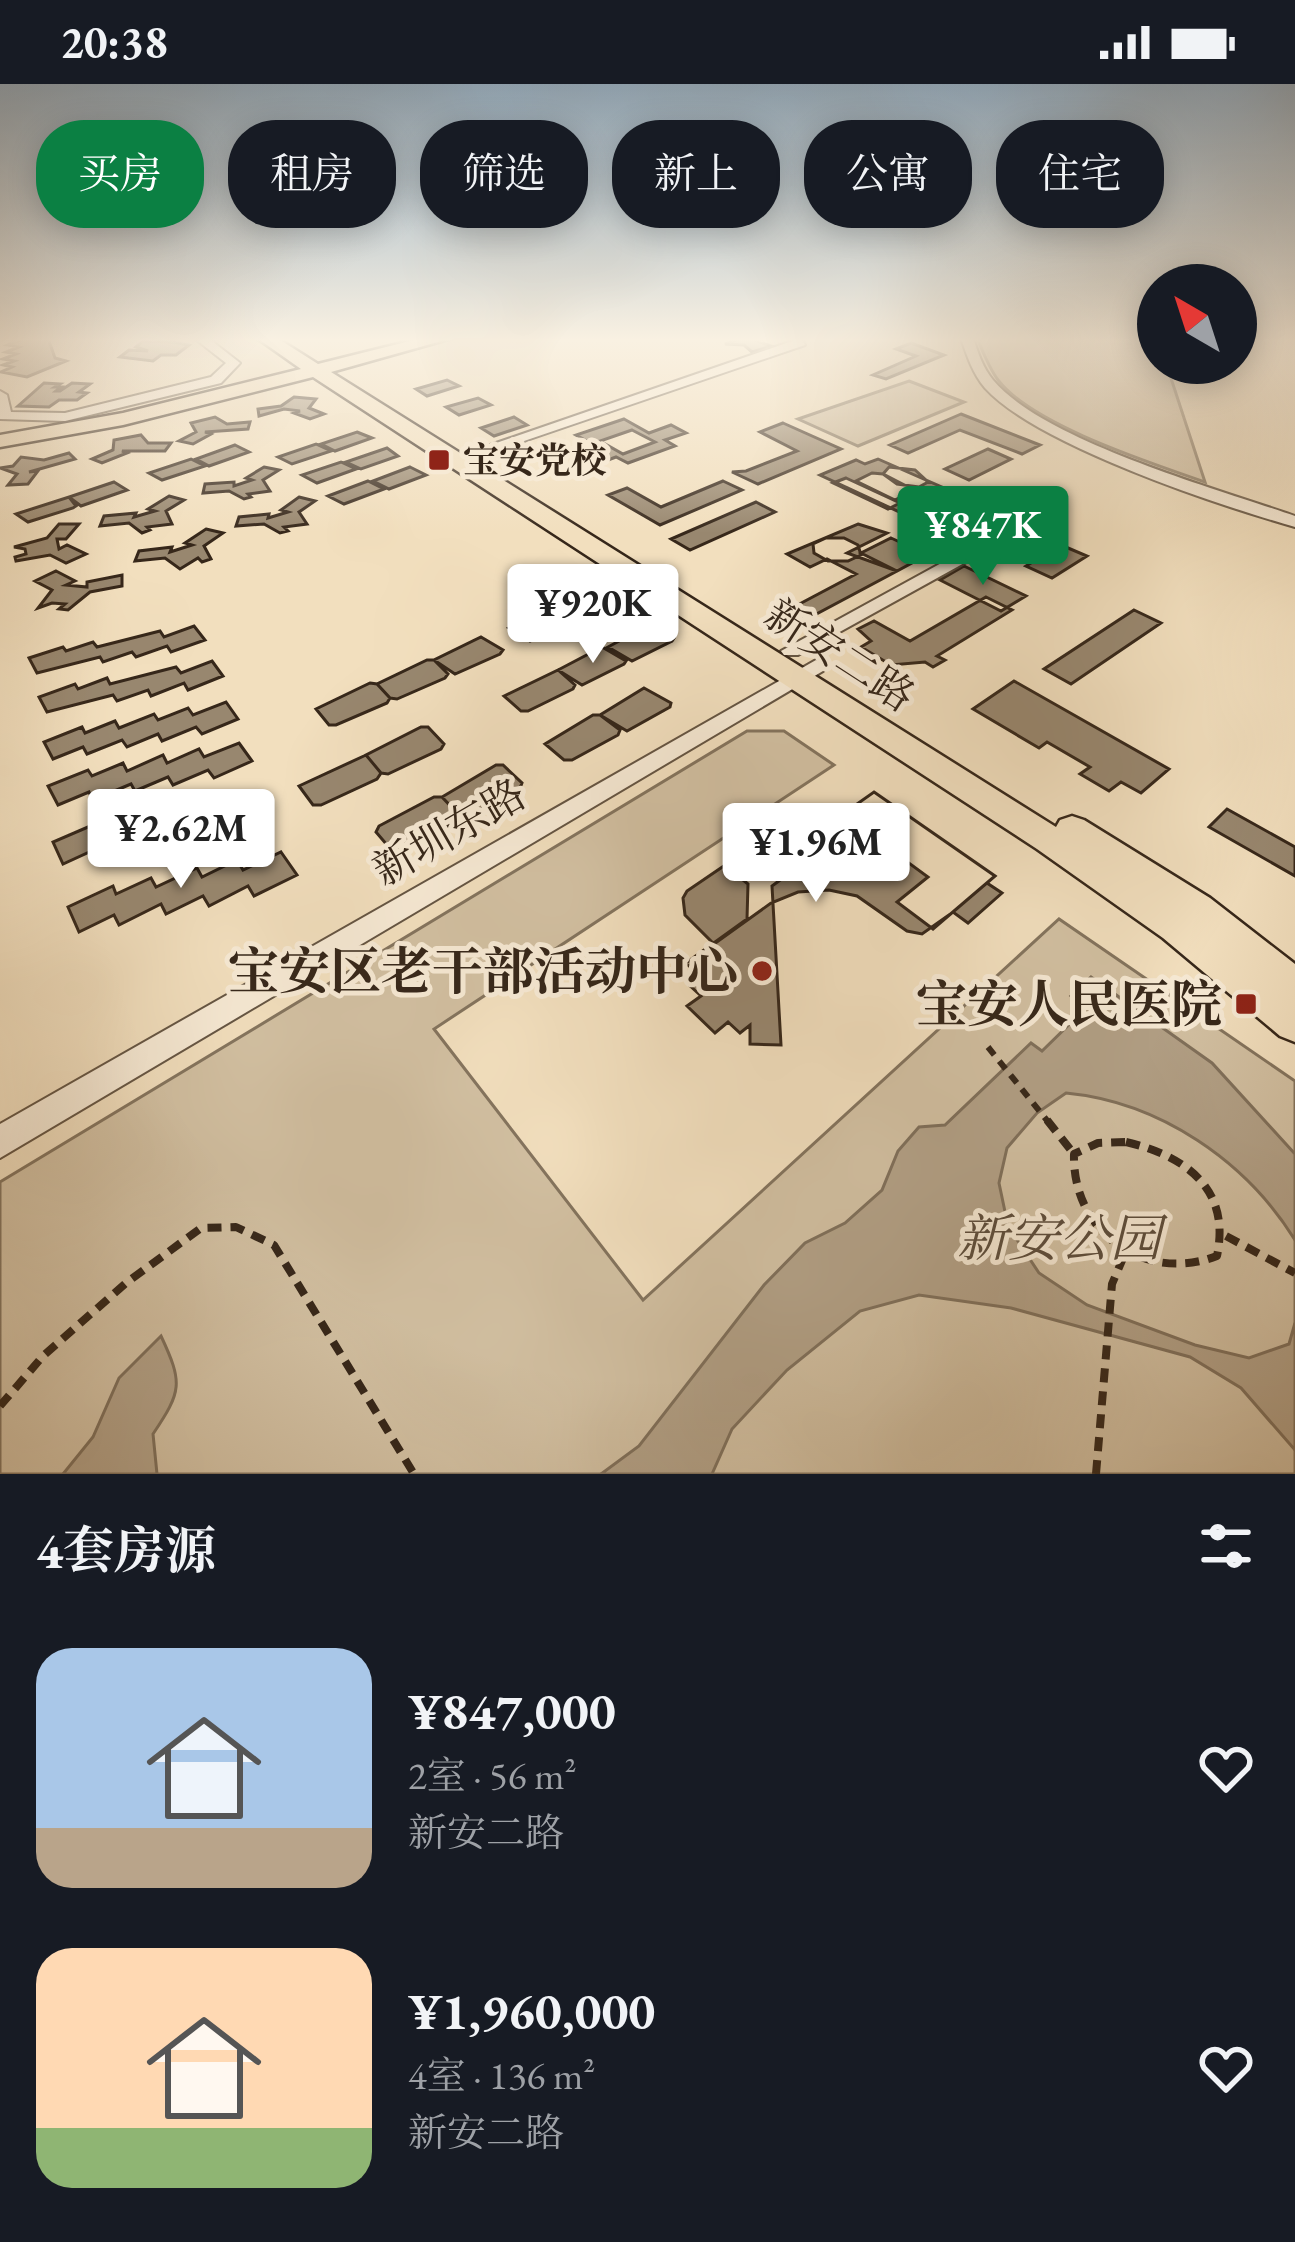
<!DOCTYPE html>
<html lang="zh">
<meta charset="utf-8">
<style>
:root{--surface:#171b24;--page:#20242c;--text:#f1f3f6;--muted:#9ea1a6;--accent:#0b8043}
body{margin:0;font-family:"EB Garamond","Noto Serif SC",serif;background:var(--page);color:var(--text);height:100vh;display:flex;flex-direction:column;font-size:45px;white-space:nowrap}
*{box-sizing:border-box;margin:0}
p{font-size:39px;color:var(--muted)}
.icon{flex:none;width:66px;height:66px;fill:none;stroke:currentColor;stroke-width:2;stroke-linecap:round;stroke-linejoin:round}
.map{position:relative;height:1390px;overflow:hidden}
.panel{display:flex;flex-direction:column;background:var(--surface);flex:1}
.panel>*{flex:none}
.hud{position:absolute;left:36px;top:36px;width:1224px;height:108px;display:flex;gap:24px}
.needle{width:78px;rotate:321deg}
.buttons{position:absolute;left:1137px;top:180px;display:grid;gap:24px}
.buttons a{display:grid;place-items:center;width:120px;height:120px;border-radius:50%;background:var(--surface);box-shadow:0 6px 30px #0003;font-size:60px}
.price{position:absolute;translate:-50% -102px;padding:0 27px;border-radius:12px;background:#fff;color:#222;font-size:39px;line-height:78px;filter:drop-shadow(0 3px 6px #0008)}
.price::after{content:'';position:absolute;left:50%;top:72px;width:36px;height:27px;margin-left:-18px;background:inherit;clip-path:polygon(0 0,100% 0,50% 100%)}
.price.current{background:var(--accent);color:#fff}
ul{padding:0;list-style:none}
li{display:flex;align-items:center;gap:36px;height:300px;padding:0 36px}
li span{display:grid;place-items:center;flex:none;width:336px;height:240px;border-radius:36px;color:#555}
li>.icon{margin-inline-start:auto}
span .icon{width:144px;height:144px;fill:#fffc;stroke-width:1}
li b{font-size:51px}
h2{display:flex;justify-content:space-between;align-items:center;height:144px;padding:0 36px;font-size:51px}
.tag{padding:0 42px;border-radius:48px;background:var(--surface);box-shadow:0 6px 30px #0003;font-size:42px;line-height:108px}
.tag.current{background:var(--accent);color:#fff}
.status{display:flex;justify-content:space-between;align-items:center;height:84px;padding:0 60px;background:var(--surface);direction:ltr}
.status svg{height:33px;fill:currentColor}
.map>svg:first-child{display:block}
</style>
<div class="status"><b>20:38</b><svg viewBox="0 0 49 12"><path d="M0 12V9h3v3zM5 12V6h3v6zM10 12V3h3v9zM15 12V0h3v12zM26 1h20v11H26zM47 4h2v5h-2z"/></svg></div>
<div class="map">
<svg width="1295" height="1390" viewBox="0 0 1295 1390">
<rect width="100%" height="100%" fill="#f2dfbe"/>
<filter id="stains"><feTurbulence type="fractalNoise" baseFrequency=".00167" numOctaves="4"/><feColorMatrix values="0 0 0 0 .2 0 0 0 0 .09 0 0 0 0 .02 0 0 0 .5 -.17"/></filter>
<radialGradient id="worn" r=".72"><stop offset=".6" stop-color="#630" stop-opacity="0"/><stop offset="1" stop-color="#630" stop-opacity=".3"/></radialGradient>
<path fill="#d2c0a2" stroke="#84745e" stroke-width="3" d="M977,254H1158V279H1166L1205,398C1151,379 1032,341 998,296C989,284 983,268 977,254Z
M909,297L964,318L858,362L798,335Z
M747,647H784L834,681L434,945L643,1216L1059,835L1295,997V1390H0V1098Z"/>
<path fill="#b2a086" stroke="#80705b" stroke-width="3" d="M1091,893L1212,979L1295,1070V1156C1246,1077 1160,1018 1066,1009L1037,1029L1007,1064L999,1099L1008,1142L1039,1189L1087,1221L1195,1261L1249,1274L1289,1260L1295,1239V1366L1241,1304L1190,1273L1011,1224L919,1211L860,1227L787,1286L732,1345L712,1390H601L639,1362L764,1201L805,1159L845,1139L882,1106L898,1067L919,1043L945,1041L1031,959L1042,967L1086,924L1071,912Z
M161,1252C183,1299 182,1307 153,1350L157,1390H63L93,1353L119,1294Z"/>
<path fill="#98876f" stroke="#36271a" stroke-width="3" fill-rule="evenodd" d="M4,254H48L55,274L66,277L27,293L1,288L12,283L3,281L14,277L3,275L16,270L6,268L19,263L8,261L18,257Z
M743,254H765L757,257L771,262L752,268L744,261L725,260Z
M143,257L173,258L189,261L176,271H161L153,277L120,273L129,266L148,267L136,263Z
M911,259L944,271L886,295L873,291L916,272L896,265Z
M447,296L459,302L427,312L416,305Z
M44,299L60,300L55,303H61L56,307H60L72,299L90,300L79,308L87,309L77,316H59L49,323L18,322Z
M294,313L316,315L309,324L324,330L310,335L294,329L300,327L284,325L259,332L258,325L281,322Z
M478,314L491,321L459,331L446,323Z
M961,330L1040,361L1022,370L960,346L908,369L890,361Z
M215,333L227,340L250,338L248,345L205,348L211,350L193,360L179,357L196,348L191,339Z
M514,333L527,341L494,352L481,344Z
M624,335L649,349L671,341L686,349L665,356L675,362L628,379L616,373L592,382L577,373L601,365L576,351ZM632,346L655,358L623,370L600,357Z
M783,339L841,365L758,400L732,388L746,387L797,367L760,348Z
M357,348L372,354L335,367L321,360Z
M141,351L148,359H171L165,367H122L127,369L102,379L92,375L113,366L114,356Z
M316,360L331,367L292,380L278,373Z
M235,361L249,368L209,382L196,375Z
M387,364L398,372L361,385L346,378Z
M988,365L1011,375L969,396L945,385Z
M69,369L75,375L29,388L38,387L28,400L8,401L17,390L0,384L13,382L21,373L44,376Z
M191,375L205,382L162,396L149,389Z
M878,375L944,404L930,410L942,415L908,432L820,391L856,376L865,380ZM872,389L883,390L914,406L895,416L856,397Z
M341,378L356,385L317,399L302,391Z
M264,383L279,386L263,396L270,407L248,410L251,413L244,415L229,407L203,409L205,400L234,398V402L252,396L246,394Z
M410,383L426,391L389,405L373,397Z
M889,383L915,386L928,398L919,403L897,400L883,390Z
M846,394L900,419L888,425L833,399Z
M368,397L384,405L344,420L328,412Z
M723,397L742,406L660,441L608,411L627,404L661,423Z
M114,398L127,406L81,422L69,413Z
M169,412L184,416L166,427L172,440L147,443L150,446L142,449L129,439L100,442L104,432L136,429L134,433L155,427L148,425Z
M69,413L76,422L73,424L28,438L16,430Z
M299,413L315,417L299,428L307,440L284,443L288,447L280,449L264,440L236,442L239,433L269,430L268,434L288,428L281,426Z
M756,418L775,428L690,466L671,455Z
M963,432L986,442L950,462L927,451Z
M59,440H79L66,455H57L59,465L67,461L86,470L66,479L50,471L16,477L15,473L26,470L25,465L14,463L47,454Z
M858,440L887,449L847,469L897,487L807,535L790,525L856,490L827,475L810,483L787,470Z
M206,445L223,449L204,462L211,475L202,478L198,474L180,485L165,474L135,477L139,467L172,463L170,468L192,461L185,459Z
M826,454H844L858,461L861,471L848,477H828L814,469L813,460Z
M891,454L902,459L914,457L934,467L897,487L861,469Z
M1061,461L1087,472L1052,494L1026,482Z
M964,482L1026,512L1001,527L940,496Z
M56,487L75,497L66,501L87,503V498L122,491V502L90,508L68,526L59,525L65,520L52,519L38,524L52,506L35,497Z
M599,504L621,516L620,519L580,536L558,523Z
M986,513L1012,526L937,572L945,576L933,583L925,578L891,581L861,563L871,557L858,545L874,537L910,557Z
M558,523L572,539L530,557L509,544Z
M1134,526L1161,539L1071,600L1044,585Z
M649,541L674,554L672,557L632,577L608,563Z
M194,542L205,556L171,568L167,562L136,573L132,568L103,578L100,573L37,589L29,574L63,563L66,567L93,558L97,563L160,547L164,553Z
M481,553L503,566L500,570L455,590L434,576Z
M602,563L626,577L624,580L582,601L558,586Z
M427,576H434L448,590L445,594L397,615L390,614L377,600Z
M212,577L223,592L188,606L184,599L151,612L148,606L117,617L113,611L47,628L39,613L75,600L78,605L107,594L110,600L176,583L181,589Z
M558,586L575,601L573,605L528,627H521L504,612Z
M1014,597L1169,685L1141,709L1121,698L1109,707L1080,690L1090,683L1047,658L1039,664L973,625Z
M370,599L377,600L390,614L387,619L336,641H329L316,625Z
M644,604L671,619L670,623L627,647L600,631Z
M226,618L238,635L202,650L196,643L162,657L158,650L127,663L122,656L87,670L83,663L53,675L44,658L82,643L85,649L115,637L119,644L154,630L158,636L188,624L193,631Z
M593,631H600L620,646L618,651L572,676H564L545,660Z
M421,643H428L444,660L441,665L388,690L381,689L366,671Z
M239,659L252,677L214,694L208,686L173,701L168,693L135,707L131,700L93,716L89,708L58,721L48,702L88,686L92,692L123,679L127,687L163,671L167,679L199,665L204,673Z
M366,671L381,689L377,695L321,721H313L299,702Z
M496,681H503L522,699L520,704L468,732H460L442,713Z
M874,708L995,792L933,845L897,818L928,793L868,749L849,763L824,764L772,802L781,961L750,960V941L740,949L728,938L715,949L687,922L701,912L688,900L699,892L686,879L747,835L748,800L726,782L812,722L850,725Z
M874,708L995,792L987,799L1002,809L968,839L953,828L922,850L907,847L857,812L829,806L798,808L771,819L714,860L685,831L683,814L687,807L812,722L850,725Z
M254,709L268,730L228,749L222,739L185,756L180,748L145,764L140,755L100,773L96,765L63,780L53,758L95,740L99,747L131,732L136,740L174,723L179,732L212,717L218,725Z
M434,713H442L460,732L455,735L457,738L393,768L376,748L379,742Z
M1227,725L1295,763V792L1209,743Z
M281,768L297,791L254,812L248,802L209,822L203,812L166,830L161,820L119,841L114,831L79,848L68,823L113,802L116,810L151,794L156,803L197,784L202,793L237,776L243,786Z"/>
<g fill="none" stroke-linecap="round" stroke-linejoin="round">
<g stroke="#655543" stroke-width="4">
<path id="minor" d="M194,254H208L240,279L221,299L65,337L0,335V307L7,311L11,328L65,329L211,293L226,279Z
M801,254L805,261L480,372L467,369Z
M961,254H973C978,269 983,284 993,296C1044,357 1218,405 1295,432V443C1218,421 1037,361 985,304C973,290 967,272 961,254Z
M1038,426L1044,427V435L798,571H784L781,567Z
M816,576L826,582L823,587L0,1074V1040Z"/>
</g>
<g stroke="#36271a" stroke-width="5">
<path id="major" d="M257,254H277L318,280L422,254H452L331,288L1056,743L1060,736L1072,732L1084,736L1210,814L1295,880V958L1280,952L1163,854L1037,765L313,293L123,341L0,363V351L123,329L301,285Z"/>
</g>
<path stroke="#36271a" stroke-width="6" stroke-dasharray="10 8" stroke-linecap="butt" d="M988,963L1049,1039"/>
<path stroke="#36271a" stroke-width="8" stroke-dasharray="14 9" stroke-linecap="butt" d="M1047,1036L1074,1070
M1126,1058C1186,1072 1231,1105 1217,1172C1143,1200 1072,1147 1074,1070L1098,1059Z
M1226,1152L1295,1189
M0,1322L43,1272L126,1199L201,1144L236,1143L274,1161L414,1390
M1096,1390L1112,1200L1126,1167"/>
<use href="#minor" fill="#f7ead5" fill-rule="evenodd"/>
<use href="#major" fill="#f2dfbe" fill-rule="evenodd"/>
</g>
<linearGradient id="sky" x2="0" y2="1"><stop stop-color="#92acc1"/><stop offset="0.57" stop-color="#f9f1e2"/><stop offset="1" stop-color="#f9f1e2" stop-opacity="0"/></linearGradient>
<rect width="1295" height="449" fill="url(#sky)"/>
<g fill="#8f2418" stroke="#f7ead5" stroke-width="4.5">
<rect x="427" y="364" width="24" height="24" rx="6"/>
<circle cx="762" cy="887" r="12"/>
<rect x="1234" y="908" width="24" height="24" rx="6"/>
</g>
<g text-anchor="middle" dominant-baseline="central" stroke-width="10" stroke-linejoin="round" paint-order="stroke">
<g font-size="36" font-weight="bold" fill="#36271a" stroke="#f7ead5" text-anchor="start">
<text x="463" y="376">宝安党校</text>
</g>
<g font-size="42" fill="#36271a" stroke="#f7ead5">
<text transform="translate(840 571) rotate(33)">新安二路</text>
<text transform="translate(449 748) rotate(-30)">新圳东路</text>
</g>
<g font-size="51" font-weight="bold" fill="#36271a" stroke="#f7ead5" text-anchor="end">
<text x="738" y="887">宝安区老干部活动中心</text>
<text x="1222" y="920">宝安人民医院</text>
</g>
<g font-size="51" font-style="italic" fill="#5d4d3c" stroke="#f7ead5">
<text x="1059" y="1154">新安公园</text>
</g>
</g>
<rect width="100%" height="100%" filter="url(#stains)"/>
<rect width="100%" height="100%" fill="url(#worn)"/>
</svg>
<div class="buttons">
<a><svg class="needle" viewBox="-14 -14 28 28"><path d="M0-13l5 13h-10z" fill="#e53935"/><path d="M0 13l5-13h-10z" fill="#9ea1a6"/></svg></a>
</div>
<b class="price current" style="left:983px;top:504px">¥847K</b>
<b class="price" style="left:593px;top:582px">¥920K</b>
<b class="price" style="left:181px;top:807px">¥2.62M</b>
<b class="price" style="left:816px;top:821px">¥1.96M</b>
<div class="hud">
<a class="tag current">买房</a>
<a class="tag">租房</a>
<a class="tag">筛选</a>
<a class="tag">新上</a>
<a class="tag">公寓</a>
<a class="tag">住宅</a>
</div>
</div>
<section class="panel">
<h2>4套房源<svg class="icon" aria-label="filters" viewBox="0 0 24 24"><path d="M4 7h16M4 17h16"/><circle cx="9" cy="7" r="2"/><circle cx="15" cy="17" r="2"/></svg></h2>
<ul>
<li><span style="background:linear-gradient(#a9c7e8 75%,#b9a48a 0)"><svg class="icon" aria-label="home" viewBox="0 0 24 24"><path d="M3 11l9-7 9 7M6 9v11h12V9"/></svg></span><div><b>¥847,000</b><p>2室 · 56 m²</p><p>新安二路</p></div><svg class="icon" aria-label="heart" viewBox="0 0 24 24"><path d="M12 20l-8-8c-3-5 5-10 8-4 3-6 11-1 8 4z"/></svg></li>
<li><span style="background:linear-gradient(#ffd9b3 75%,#8fb573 0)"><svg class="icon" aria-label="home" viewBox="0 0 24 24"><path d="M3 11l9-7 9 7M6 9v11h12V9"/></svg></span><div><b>¥1,960,000</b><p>4室 · 136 m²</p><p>新安二路</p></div><svg class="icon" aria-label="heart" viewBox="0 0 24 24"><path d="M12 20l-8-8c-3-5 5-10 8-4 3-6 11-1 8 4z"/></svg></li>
</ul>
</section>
